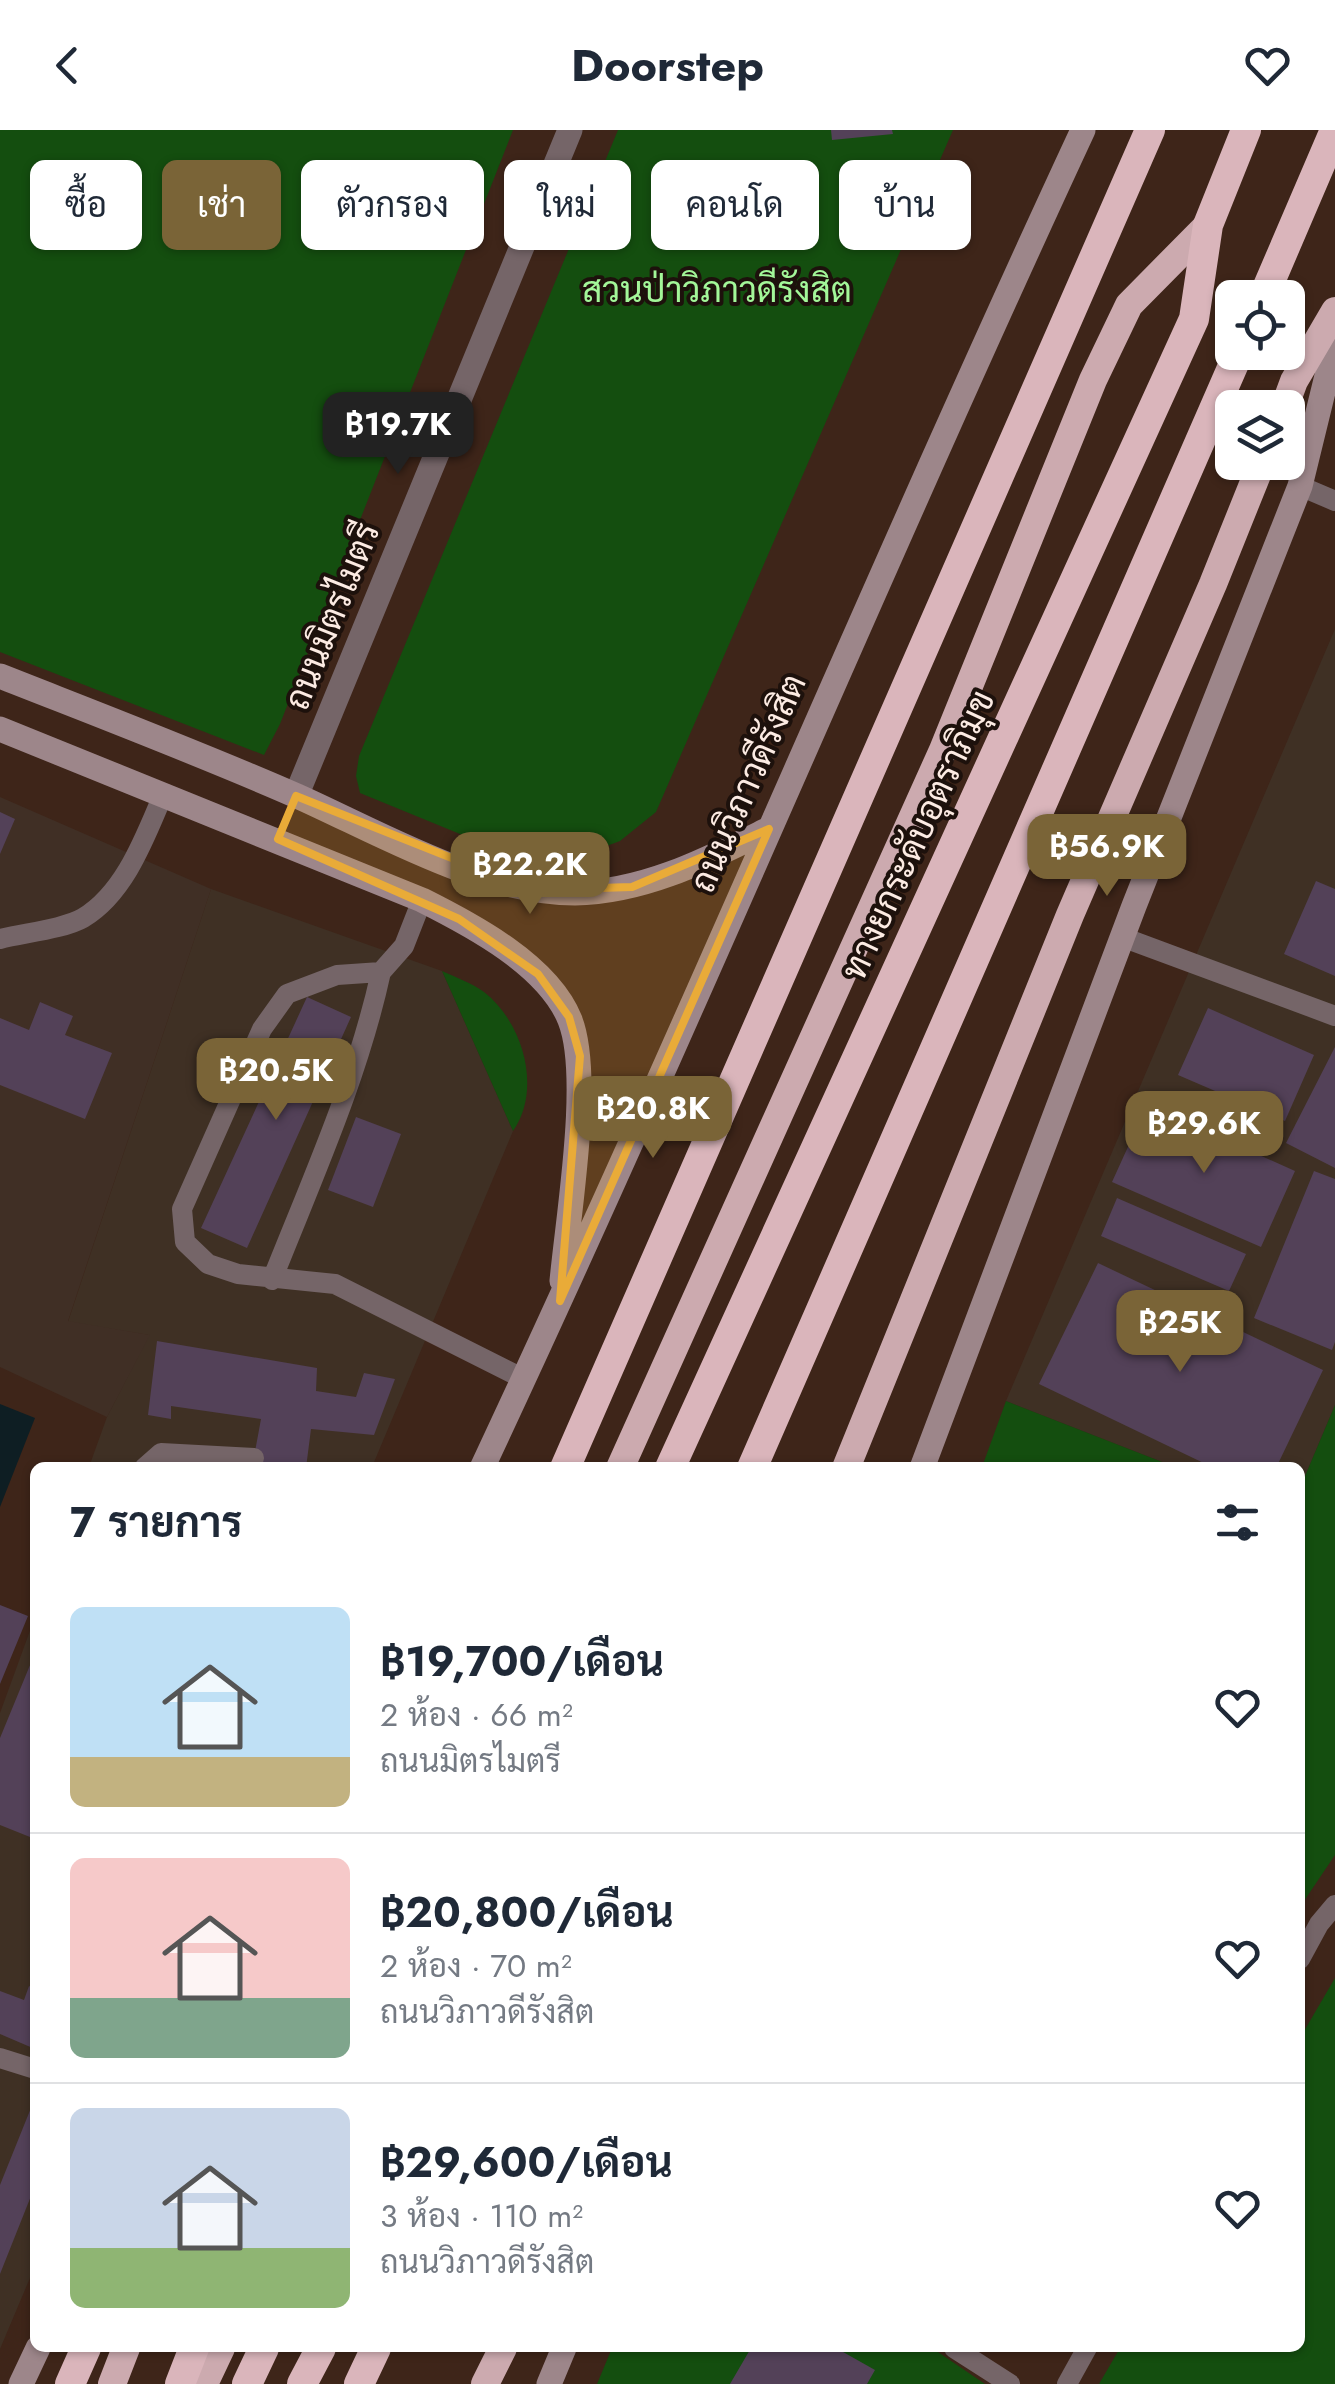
<!DOCTYPE html>
<html lang="th">
<meta charset="utf-8">
<style>
:root{--surface:#fff;--page:#f6f6f7;--text:#1f2937;--muted:#747a83;--line:#e0e1e3;--accent:#7a6437}
body{margin:0;font-family:Jost,Sarabun,sans-serif;background:var(--page);color:var(--text);height:100vh;display:flex;flex-direction:column;font-size:38px;white-space:nowrap}
*{box-sizing:border-box;margin:0}
p{font-size:32px;color:var(--muted)}
.icon{flex:none;width:55px;height:55px;fill:none;stroke:currentColor;stroke-width:2;stroke-linecap:round;stroke-linejoin:round}
.map{position:relative;flex:1;overflow:hidden}
.sheet{position:absolute;left:30px;top:1332px;width:1275px;height:890px;display:flex;flex-direction:column;background:var(--surface);border-radius:15px;box-shadow:0 2px 8px #0004}
.sheet>*{flex:none}
.hud{position:absolute;left:30px;top:30px;width:1275px;height:90px;display:flex;gap:20px}
.controls{position:absolute;left:1215px;top:150px;display:grid;gap:20px}
.controls a{display:grid;place-items:center;width:90px;height:90px;border-radius:15px;background:var(--surface);box-shadow:0 2px 8px #0004;font-size:50px}
.price{position:absolute;translate:-50% -85px;padding:0 22px;border-radius:20px;background:var(--accent);color:#fff;font-size:32px;line-height:65px;filter:drop-shadow(0 2px 5px #0008)}
.price::after{content:'';position:absolute;left:50%;top:60px;width:30px;height:22px;margin-left:-15px;background:inherit;clip-path:polygon(0 0,100% 0,50% 100%)}
.price.selected{background:#222;color:#fff}
ul{padding:0;list-style:none}
li{display:flex;align-items:center;gap:30px;height:250px;padding:0 40px}
li+li{border-top:2px solid var(--line)}
li span{display:grid;place-items:center;flex:none;width:280px;height:200px;border-radius:15px;color:#555}
li>.icon{margin-inline-start:auto}
span .icon{width:120px;height:120px;fill:#fffc;stroke-width:1}
li b{font-size:42px}
h2{display:flex;justify-content:space-between;align-items:center;height:120px;padding:0 40px;font-size:42px}
.pill{padding:0 35px;border-radius:15px;background:var(--surface);box-shadow:0 2px 8px #0004;font-size:35px;line-height:90px}
.pill.selected{background:var(--accent);color:#fff}
header{display:flex;justify-content:space-between;align-items:center;height:130px;padding:0 40px;background:var(--surface);font-size:45px;font-weight:700}
.map>svg:first-child{display:block}
</style>
<header><svg class="icon" aria-label="back" viewBox="0 0 24 24"><path d="M15 5l-7 7 7 7"/></svg>Doorstep<svg class="icon" aria-label="heart" viewBox="0 0 24 24"><path d="M12 20l-8-8c-3-5 5-10 8-4 3-6 11-1 8 4z"/></svg></header>
<div class="map">
<svg width="1335" height="2254" viewBox="0 0 1335 2254">
<rect width="100%" height="100%" fill="#3e2519"/>
<path fill="#3f3024" d="M1335,499V1275L1300,1358V1338L1175,1337L1006,1271Z
M211,759L442,841L513,1001L372,1337H89L107,1287L149,1205L68,1192Z
M35,1487V2136L0,2219V1583Z"/>
<path fill="#402f25" d="M0,667L211,759L68,1191L150,1205L107,1287L0,1237Z"/>
<path fill="#144e0f" d="M0,0H513L280,594L264,625L0,522Z
M618,0H953L656,682L620,711L545,739L360,663L356,646L359,626Z
M442,841C455,847 472,853 484,862C524,893 542,960 513,1001Z
M1006,1271L1175,1337H982Z
M1335,1275V1725L1300,1777V1358Z
M1335,1848V2254H1099L1120,2218H1300V1908Z
M612,2218H932L985,2254H597Z"/>
<path fill="#0e1e23" d="M0,1274L35,1288L0,1377Z"/>
<path fill="#534158" d="M831,0H892L893,4L832,10Z
M0,682L15,689L0,724Z
M1316,751L1335,759V846L1284,824Z
M307,867L351,887L247,1118L201,1098Z
M40,872L73,886L65,905L112,923L85,989L0,955V888L29,900Z
M1208,878L1314,925L1285,991L1178,945Z
M1335,917V1038L1286,1013Z
M1147,975L1295,1041L1261,1117L1112,1052Z
M356,987L401,1004L373,1077L328,1060Z
M1314,1041L1335,1049V1212L1332,1220L1254,1188Z
M1117,1068L1246,1124L1229,1161L1101,1106Z
M1098,1133L1323,1240L1276,1338H1214L1039,1254Z
M157,1211L317,1238L316,1261L356,1267L364,1243L395,1249L374,1305L311,1299L306,1338H252L261,1289L171,1276V1289L148,1285Z
M0,1475L28,1486L0,1554Z
M35,1523V1709L0,1695V1608Z
M29,1856L35,1859V1919L0,1904V1861L24,1870Z
M35,1968V2056L0,2144V2055Z
M751,2218H836L875,2240L867,2254H730Z"/>
<g fill="none" stroke-linecap="round" stroke-linejoin="round">
<path stroke="#756568" stroke-width="20" d="M1300,356L1335,371
M422,770L404,816L381,842L337,845L287,864L262,899L182,1079L185,1112L208,1134L238,1144L335,1154L524,1249
M1122,807L1335,886
M0,809C23,803 64,799 83,788C125,763 145,707 163,665
M272,1150C312,1049 358,948 381,842
M144,1338L161,1323L254,1328
M1300,1829L1319,1794L1335,1775
M0,1928L35,1939
M954,2218L1010,2254
M1067,2254L1087,2218"/>
<path stroke="#756568" stroke-width="25" d="M296,666L570,0"/>
<path stroke="#9d868a" stroke-width="25" d="M0,546C99,585 199,623 297,666C382,704 481,763 575,763C645,762 708,729 769,699
M0,599L422,770C472,795 548,835 570,890C592,946 568,1086 562,1151
M482,1338C690,895 877,443 1083,0
M922,1338L1134,776L1300,356L1335,213
M21,2254L38,2218
M549,2254L564,2218"/>
<path stroke="#ccaaaf" stroke-width="28" d="M1284,278L1294,251L1335,181
M620,1338L943,620L1093,250L1129,175L1208,95
M846,1338L1070,785L1213,454L1262,332
M112,2254L126,2218
M204,2254L221,2218
M485,2254L503,2218"/>
<path stroke="#dab5bb" stroke-width="30" d="M1263,168L1335,0
M565,1338L1150,0
M670,1338L1194,189L1208,95L1246,0
M752,1338L1239,222
M70,2254L86,2218
M180,2254L194,2218
M247,2254L264,2218
M302,2254L321,2218
M359,2254L376,2218"/>
</g>
<path fill="#e9ab38" fill-opacity="0.2" stroke="#e9ab38" stroke-width="8" stroke-linejoin="round" d="M296,666L532,760L632,757L769,699L560,1171L580,926L569,887L538,844L459,789L278,709Z"/>
<g text-anchor="middle" dominant-baseline="central" stroke-width="8" stroke-linejoin="round" paint-order="stroke">
<g font-size="35" fill="#a3f799" stroke="#1d110c">
<text x="717" y="160">สวนป่าวิภาวดีรังสิต</text>
</g>
<g font-size="35" fill="#fcebe3" stroke="#1d110c">
<text transform="translate(332 486) rotate(-68)">ถนนมิตรไมตรี</text>
<text transform="translate(748 653) rotate(-66)">ถนนวิภาวดีรังสิต</text>
<text transform="translate(918 705) rotate(-65)">ทางยกระดับอุตราภิมุข</text>
</g>
</g>
</svg>
<div class="controls">
<a><svg class="icon" aria-label="locate" viewBox="0 0 24 24"><circle cx="12" cy="12" r="6"/><path d="M12 2v4M12 18v4M2 12h4M18 12h4"/></svg></a>
<a><svg class="icon" aria-label="layers" viewBox="0 0 24 24"><path d="M12 4l9 5-9 5-9-5zM3 14l9 5 9-5"/></svg></a>
</div>
<b class="price selected" style="left:398px;top:347px">฿19.7K</b>
<b class="price" style="left:1107px;top:769px">฿56.9K</b>
<b class="price" style="left:530px;top:787px">฿22.2K</b>
<b class="price" style="left:276px;top:993px">฿20.5K</b>
<b class="price" style="left:653px;top:1031px">฿20.8K</b>
<b class="price" style="left:1204px;top:1046px">฿29.6K</b>
<b class="price" style="left:1180px;top:1245px">฿25K</b>
<div class="hud">
<a class="pill">ซื้อ</a>
<a class="pill selected">เช่า</a>
<a class="pill">ตัวกรอง</a>
<a class="pill">ใหม่</a>
<a class="pill">คอนโด</a>
<a class="pill">บ้าน</a>
</div>
<section class="sheet">
<h2>7 รายการ<svg class="icon" aria-label="filters" viewBox="0 0 24 24"><path d="M4 7h16M4 17h16"/><circle cx="9" cy="7" r="2"/><circle cx="15" cy="17" r="2"/></svg></h2>
<ul>
<li><span style="background:linear-gradient(#bfe0f5 75%,#c2b280 0)"><svg class="icon" aria-label="home" viewBox="0 0 24 24"><path d="M3 11l9-7 9 7M6 9v11h12V9"/></svg></span><div><b>฿19,700/เดือน</b><p>2 ห้อง · 66 m²</p><p>ถนนมิตรไมตรี</p></div><svg class="icon" aria-label="heart" viewBox="0 0 24 24"><path d="M12 20l-8-8c-3-5 5-10 8-4 3-6 11-1 8 4z"/></svg></li>
<li><span style="background:linear-gradient(#f6c9c9 70%,#7fa58c 0)"><svg class="icon" aria-label="home" viewBox="0 0 24 24"><path d="M3 11l9-7 9 7M6 9v11h12V9"/></svg></span><div><b>฿20,800/เดือน</b><p>2 ห้อง · 70 m²</p><p>ถนนวิภาวดีรังสิต</p></div><svg class="icon" aria-label="heart" viewBox="0 0 24 24"><path d="M12 20l-8-8c-3-5 5-10 8-4 3-6 11-1 8 4z"/></svg></li>
<li><span style="background:linear-gradient(#c9d6e8 70%,#8fb573 0)"><svg class="icon" aria-label="home" viewBox="0 0 24 24"><path d="M3 11l9-7 9 7M6 9v11h12V9"/></svg></span><div><b>฿29,600/เดือน</b><p>3 ห้อง · 110 m²</p><p>ถนนวิภาวดีรังสิต</p></div><svg class="icon" aria-label="heart" viewBox="0 0 24 24"><path d="M12 20l-8-8c-3-5 5-10 8-4 3-6 11-1 8 4z"/></svg></li>
</ul>
</section>
</div>
